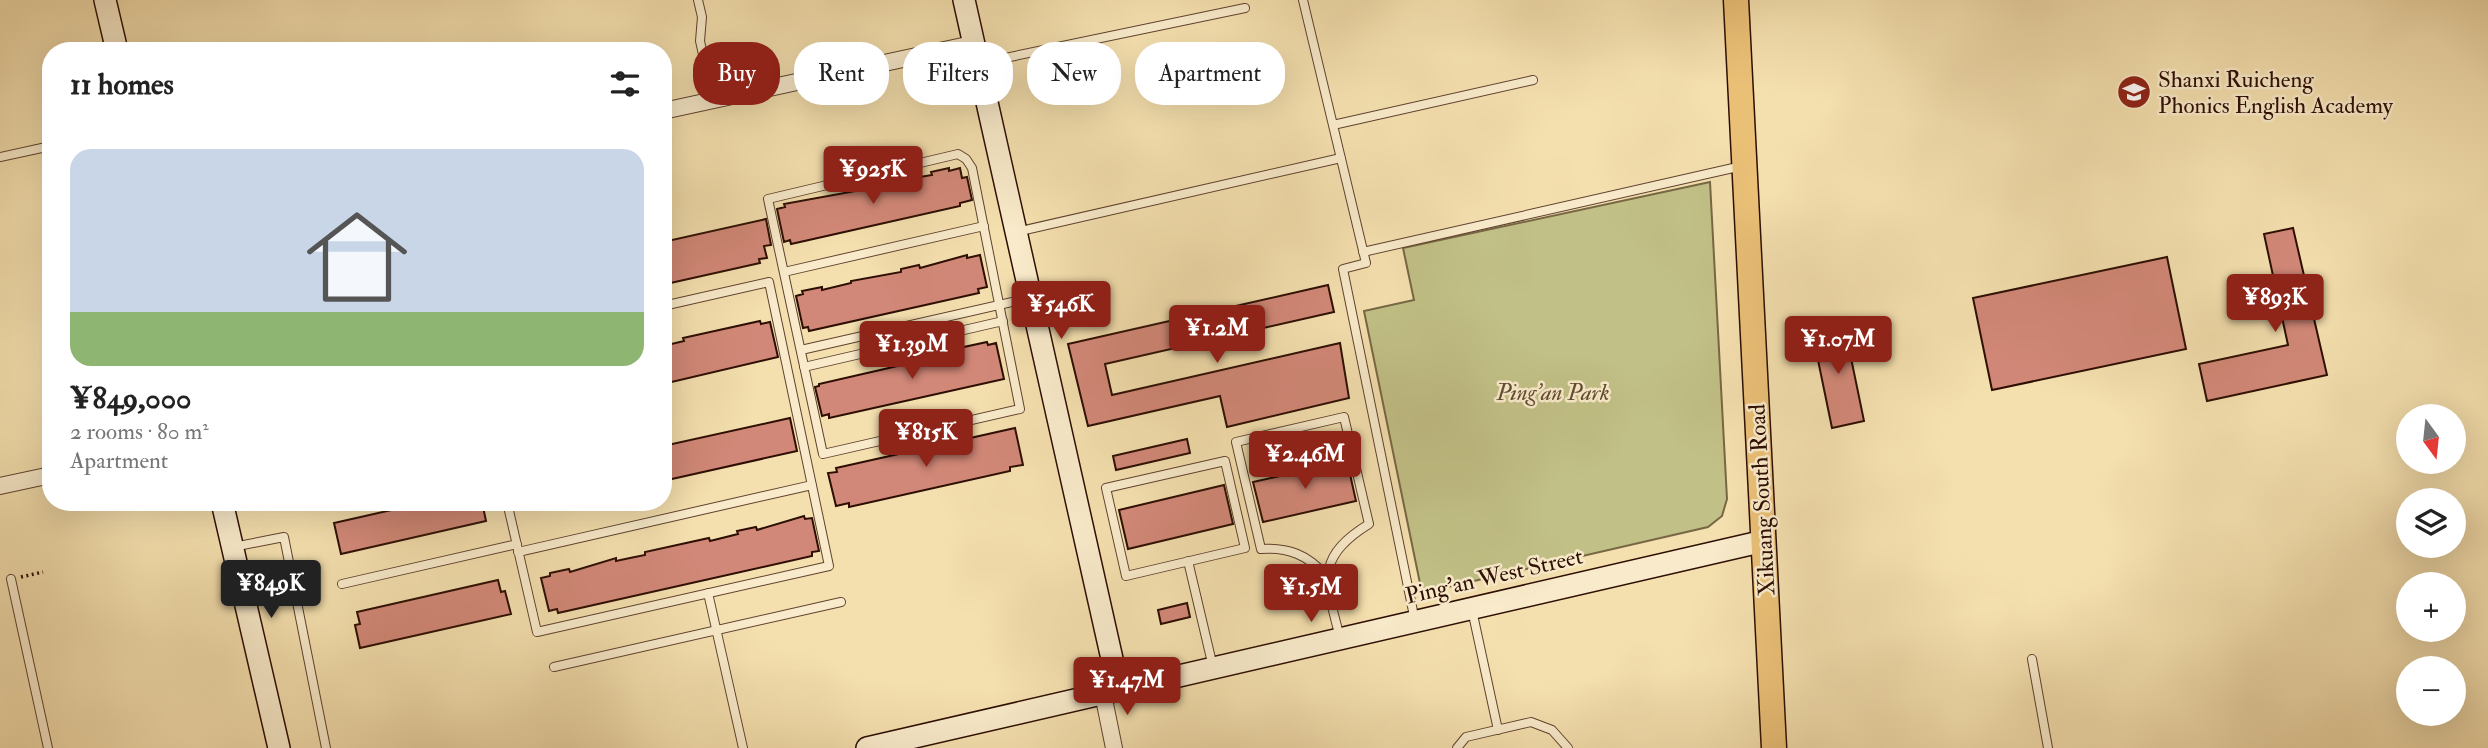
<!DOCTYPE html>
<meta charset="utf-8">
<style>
:root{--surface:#fff;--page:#f6f6f6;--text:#222;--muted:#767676;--line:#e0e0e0;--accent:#8f2418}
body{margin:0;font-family:"IM FELL Double Pica",serif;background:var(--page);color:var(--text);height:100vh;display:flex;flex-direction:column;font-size:26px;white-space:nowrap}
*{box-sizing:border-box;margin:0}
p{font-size:23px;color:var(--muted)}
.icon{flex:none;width:38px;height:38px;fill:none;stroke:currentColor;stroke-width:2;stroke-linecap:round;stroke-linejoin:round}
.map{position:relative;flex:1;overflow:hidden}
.drawer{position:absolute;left:42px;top:42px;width:630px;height:469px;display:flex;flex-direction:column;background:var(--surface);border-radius:28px;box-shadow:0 7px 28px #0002}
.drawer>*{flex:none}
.guide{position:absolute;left:693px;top:42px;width:665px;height:63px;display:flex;gap:14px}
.needle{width:46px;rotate:165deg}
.fabs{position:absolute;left:2396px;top:404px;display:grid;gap:14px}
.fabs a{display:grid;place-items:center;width:70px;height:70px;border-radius:50%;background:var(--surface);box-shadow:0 7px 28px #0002;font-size:35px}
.price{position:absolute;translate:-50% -60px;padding:0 16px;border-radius:7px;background:var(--accent);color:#fff;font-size:23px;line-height:46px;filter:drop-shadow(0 2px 4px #0008)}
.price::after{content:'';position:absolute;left:50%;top:42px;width:21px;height:16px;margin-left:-10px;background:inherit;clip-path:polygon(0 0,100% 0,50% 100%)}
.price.active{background:#222;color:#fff}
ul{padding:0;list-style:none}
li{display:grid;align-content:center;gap:14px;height:371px;padding:0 28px}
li+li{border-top:2px solid var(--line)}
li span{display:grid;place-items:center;height:217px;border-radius:21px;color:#555}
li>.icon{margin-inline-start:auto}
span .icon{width:126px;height:126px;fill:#fffc;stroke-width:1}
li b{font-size:30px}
h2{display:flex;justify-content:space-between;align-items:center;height:84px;padding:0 28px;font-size:30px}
.tag{padding:0 24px;border-radius:28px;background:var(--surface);box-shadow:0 7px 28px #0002;font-size:24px;line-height:63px}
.tag.active{background:var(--accent);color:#fff}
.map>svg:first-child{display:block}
</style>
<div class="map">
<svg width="2488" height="748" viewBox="0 0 2488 748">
<rect width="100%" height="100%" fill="#f4dfae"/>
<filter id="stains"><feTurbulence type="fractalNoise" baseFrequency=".00286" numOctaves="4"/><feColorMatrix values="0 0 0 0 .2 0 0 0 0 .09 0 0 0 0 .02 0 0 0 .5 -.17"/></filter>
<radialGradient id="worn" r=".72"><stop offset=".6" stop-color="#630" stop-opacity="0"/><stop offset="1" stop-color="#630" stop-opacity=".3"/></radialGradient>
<path fill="#c1c086" stroke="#776744" stroke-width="2" d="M1710,182L1727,499L1722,516L1708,527L1422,593L1364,311L1414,300L1403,248Z"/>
<path fill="#d28878" stroke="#2d0e03" stroke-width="2" d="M949,168V171L960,168L962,178L967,177L972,200L960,203V206L791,244L790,240L784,242L777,209L785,207L784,204L883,186V183L932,175L931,172Z
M766,219L771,245L764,246L767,258L759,259L760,263L666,284L663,242Z
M2293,228L2327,375L2207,401L2199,364L2288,345L2264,234Z
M967,255V258L980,255L987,287L978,289L979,293L809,331L808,327L803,328L796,296L803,294L802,291L822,287V290L851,283V281L901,272V269L919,265L920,268Z
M2167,257L2186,349L1992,390L1973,298Z
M1328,285L1334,312L1105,364L1112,395L1340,343L1349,398L1227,427L1220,396L1088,426L1068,344Z
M760,321L761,324L770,322L778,357L663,384V346L684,341L683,338Z
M1844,324L1864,421L1832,428L1812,331Z
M987,342L988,345L996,343L1004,379L829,418V414L822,416L815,387L819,386V384L928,359L937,357L936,353Z
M790,418L797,451L663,481V446Z
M1015,428L1023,465L1010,467V471L849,507V503L836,506L828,473L837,472L836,468Z
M1187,439L1190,453L1116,470L1113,456Z
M1347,461L1356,501L1263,522L1253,482Z
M1224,485L1233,524L1128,549L1119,510Z
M427,502H482L486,521L341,554L334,523Z
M804,516L805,519L812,518L819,551L812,552V556L558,613L557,609L549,611L541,578L550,576V573L569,569L570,572L616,558V561L630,558L645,555V552L709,538L710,541L738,534L737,531L756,527L757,530Z
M498,580L501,592L505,591L511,614L360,648L355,625L360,624L357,612Z
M1187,603L1190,617L1161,624L1158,610Z"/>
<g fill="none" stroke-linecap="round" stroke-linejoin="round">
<g stroke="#5f422e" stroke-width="10">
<path id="lane" d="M698,0L702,17L700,41L713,100
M1303,0L1366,263L1343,269L1415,621
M981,63L1245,8
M1333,125L1533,80
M958,154L966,159L972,168L1020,409L823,454L768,199Z
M0,157L51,146
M1016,232L1341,158
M1363,252L1742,166
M784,272L984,226
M801,350L1030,298
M804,367L1003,321
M1225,461L1245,548L1126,576L1106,488Z
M507,502L537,632L829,566L769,282L663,306
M233,547L284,537L326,748
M518,552L812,485
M1188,561L1213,667
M1325,575C1308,555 1288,547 1261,549L1236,442L1344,417L1369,524C1312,559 1327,584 1340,638
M11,579L48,748
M342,584L517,544
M708,593L743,748
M1472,610L1498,730
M2032,659L2048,748
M554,667L841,602
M1457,748L1466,737L1531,722L1552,730L1568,748"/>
</g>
<g stroke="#5f422e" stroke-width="18">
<path id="street" d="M663,111L972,44
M0,486L51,475
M1103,694L1114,748"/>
</g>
<g stroke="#2d0e03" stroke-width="24">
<path id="secondary" d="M105,0L117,51
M964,0L1119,690
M222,502L279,748
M867,748L1764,541"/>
</g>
<g stroke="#2d0e03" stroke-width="27">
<path id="primary" d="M1736,0L1774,748"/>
</g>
<path stroke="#2d0e03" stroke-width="3.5" stroke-dasharray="2 3.5" stroke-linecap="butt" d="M21,577L43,572"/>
<use href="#lane" stroke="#f8eaca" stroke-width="8"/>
<use href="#street" stroke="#f8eaca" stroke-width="16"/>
<use href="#secondary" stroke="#f8eaca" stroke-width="21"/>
<use href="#primary" stroke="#eac077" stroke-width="24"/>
</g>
<defs>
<g id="school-disc" transform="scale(1.75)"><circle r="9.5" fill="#8f2418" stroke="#f8eaca"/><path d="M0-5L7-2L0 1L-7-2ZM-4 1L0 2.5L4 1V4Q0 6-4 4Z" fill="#fff"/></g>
</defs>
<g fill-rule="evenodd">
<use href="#school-disc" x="2134" y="92"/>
</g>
<g text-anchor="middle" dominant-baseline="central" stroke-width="5" stroke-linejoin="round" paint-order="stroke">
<g font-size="23" fill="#2d0e03" stroke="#f8eaca" text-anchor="start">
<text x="2158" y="79">Shanxi Ruicheng<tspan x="2158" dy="26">Phonics English Academy</tspan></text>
</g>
<g font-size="23" font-style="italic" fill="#614c31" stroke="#f8eaca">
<text x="1553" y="392">Ping'an Park</text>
</g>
<g font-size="23" fill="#2d0e03" stroke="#f8eaca">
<text transform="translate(1762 500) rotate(-93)">Xikuang South Road</text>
<text transform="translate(1494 576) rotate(-13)">Ping'an West Street</text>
</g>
</g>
<rect width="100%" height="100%" filter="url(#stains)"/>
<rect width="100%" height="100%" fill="url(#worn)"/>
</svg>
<div class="fabs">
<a><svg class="needle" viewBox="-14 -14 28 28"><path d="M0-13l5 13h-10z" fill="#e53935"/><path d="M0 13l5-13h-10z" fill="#767676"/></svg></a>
<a><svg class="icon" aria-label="layers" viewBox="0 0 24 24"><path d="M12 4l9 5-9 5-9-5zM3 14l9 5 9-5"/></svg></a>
<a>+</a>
<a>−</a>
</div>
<b class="price" style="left:873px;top:206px">¥925K</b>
<b class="price" style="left:2275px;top:334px">¥893K</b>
<b class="price" style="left:1061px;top:341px">¥546K</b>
<b class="price" style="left:1217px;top:365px">¥1.2M</b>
<b class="price" style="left:1838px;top:376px">¥1.07M</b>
<b class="price" style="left:912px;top:381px">¥1.39M</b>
<b class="price" style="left:926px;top:469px">¥815K</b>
<b class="price" style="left:1305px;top:491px">¥2.46M</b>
<b class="price active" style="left:271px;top:620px">¥849K</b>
<b class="price" style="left:1311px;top:624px">¥1.5M</b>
<b class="price" style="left:1127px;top:717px">¥1.47M</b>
<div class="guide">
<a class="tag active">Buy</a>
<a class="tag">Rent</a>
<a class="tag">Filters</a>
<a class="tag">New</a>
<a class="tag">Apartment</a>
</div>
<section class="drawer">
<h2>11 homes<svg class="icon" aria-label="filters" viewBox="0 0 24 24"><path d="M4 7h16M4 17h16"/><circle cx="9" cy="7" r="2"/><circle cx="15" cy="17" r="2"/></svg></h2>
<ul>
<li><span style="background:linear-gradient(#c9d6e8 75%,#8fb573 0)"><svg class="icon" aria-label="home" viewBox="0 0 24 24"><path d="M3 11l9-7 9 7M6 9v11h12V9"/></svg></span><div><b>¥849,000</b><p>2 rooms · 80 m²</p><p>Apartment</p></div></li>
</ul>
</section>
</div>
